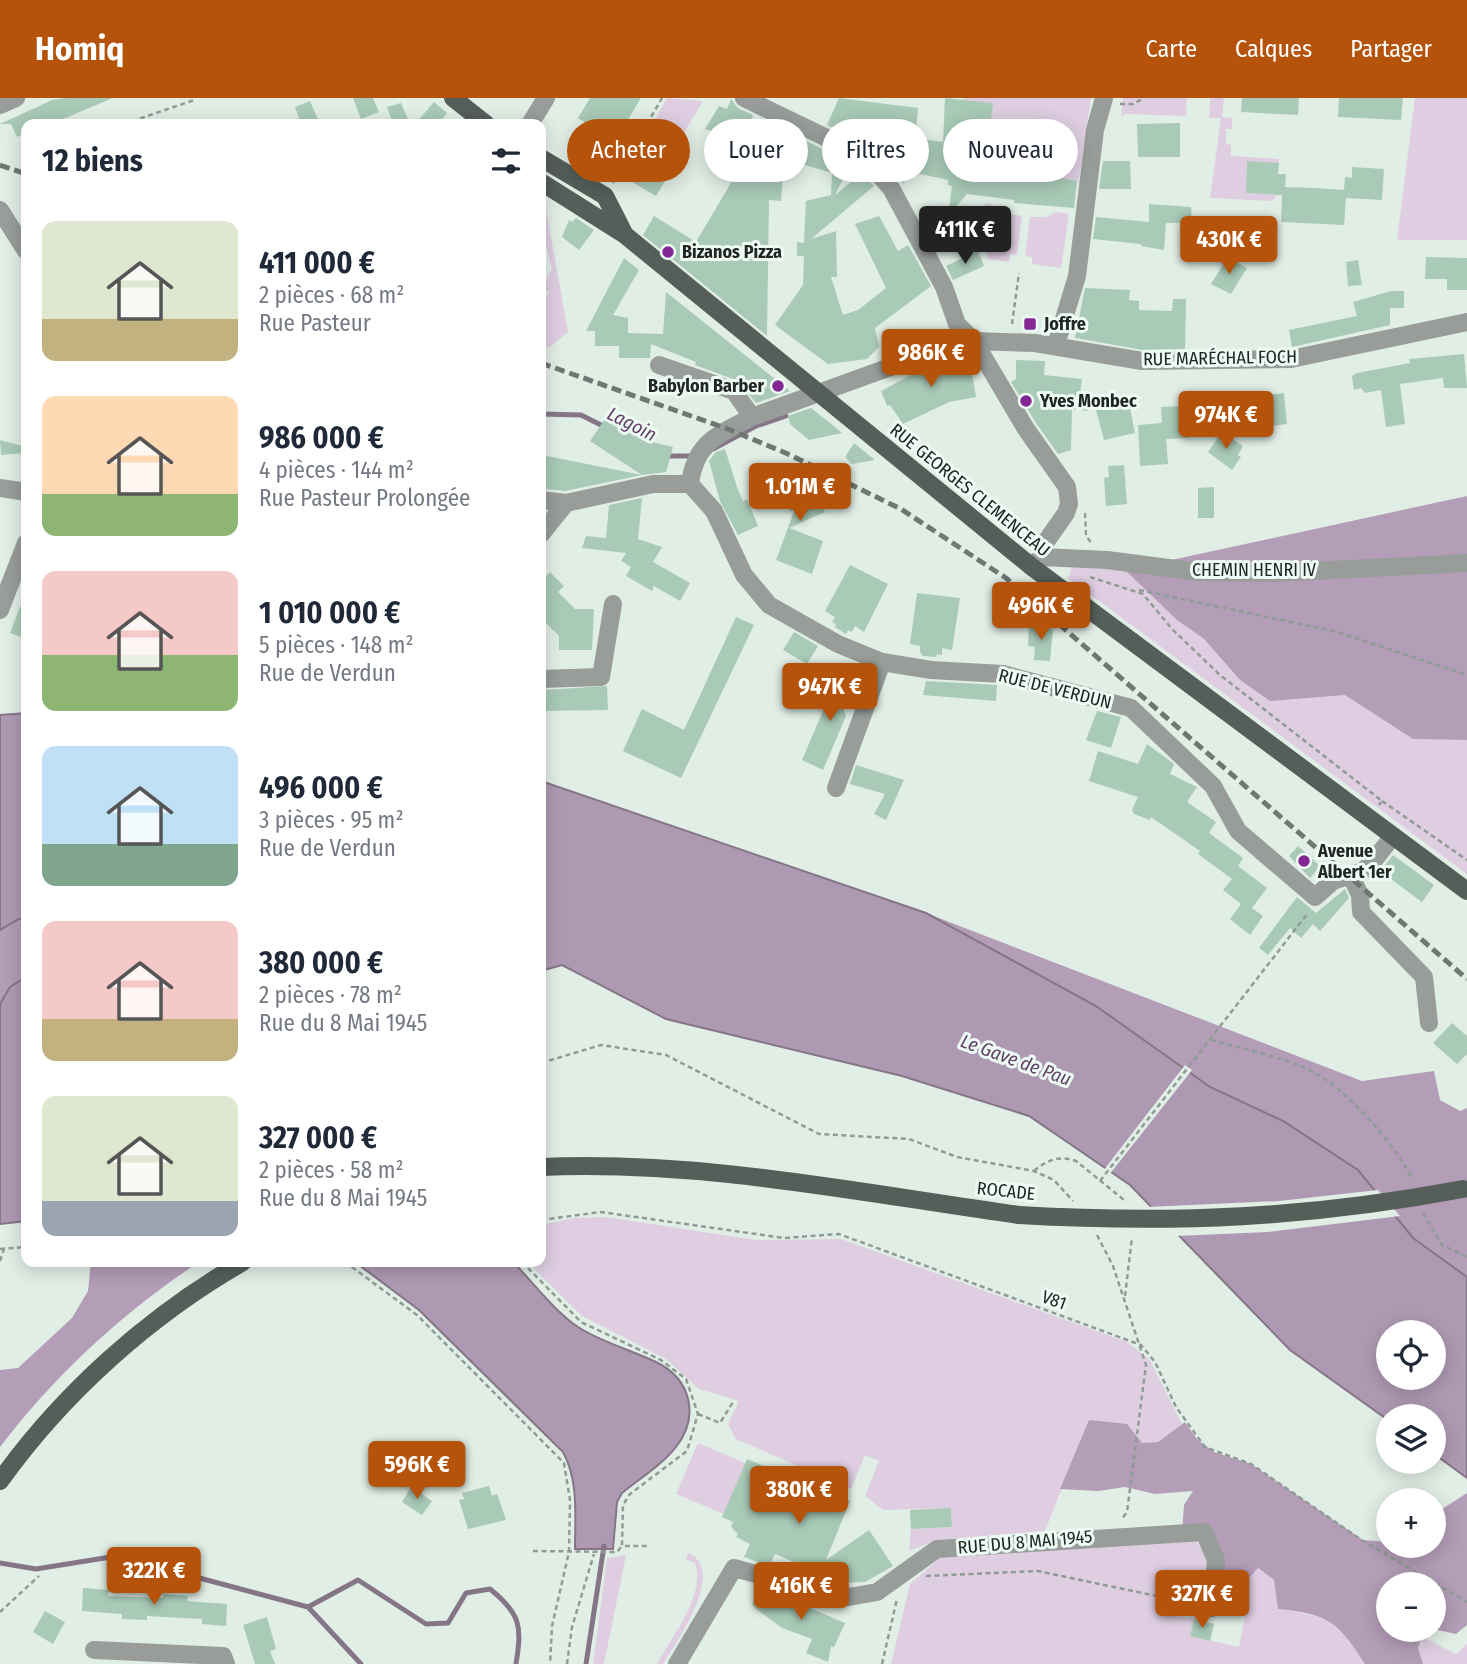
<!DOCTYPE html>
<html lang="fr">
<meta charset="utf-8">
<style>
:root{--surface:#fff;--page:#f2f2f3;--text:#1f2937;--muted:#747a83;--accent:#b45309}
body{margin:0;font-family:"Fira Sans Condensed",sans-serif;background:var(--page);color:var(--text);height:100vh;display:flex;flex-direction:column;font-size:26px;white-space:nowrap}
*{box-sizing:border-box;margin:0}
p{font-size:23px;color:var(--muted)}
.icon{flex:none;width:38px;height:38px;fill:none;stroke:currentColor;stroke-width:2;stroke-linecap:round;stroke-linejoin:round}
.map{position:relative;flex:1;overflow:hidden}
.panel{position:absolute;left:21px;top:21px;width:525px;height:1148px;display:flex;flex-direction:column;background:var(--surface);border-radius:14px;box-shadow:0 4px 18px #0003}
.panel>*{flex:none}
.top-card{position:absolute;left:567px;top:21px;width:665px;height:63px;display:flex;gap:14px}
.tools{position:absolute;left:1376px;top:1222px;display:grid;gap:14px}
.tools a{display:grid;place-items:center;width:70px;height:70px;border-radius:50%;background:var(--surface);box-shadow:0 4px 18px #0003;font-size:35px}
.price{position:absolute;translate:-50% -60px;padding:0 16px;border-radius:7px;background:var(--accent);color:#fff;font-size:23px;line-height:46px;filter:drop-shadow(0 2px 4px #0008)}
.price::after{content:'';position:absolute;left:50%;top:42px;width:21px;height:16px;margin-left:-10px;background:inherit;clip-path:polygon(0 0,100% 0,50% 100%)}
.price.selected{background:#222;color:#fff}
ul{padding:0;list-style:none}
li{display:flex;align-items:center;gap:21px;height:175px;padding:0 21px}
li span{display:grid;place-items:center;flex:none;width:196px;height:140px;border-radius:14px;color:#555}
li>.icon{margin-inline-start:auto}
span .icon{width:84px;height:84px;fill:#fffc;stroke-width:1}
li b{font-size:30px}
h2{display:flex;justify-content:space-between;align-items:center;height:84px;padding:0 21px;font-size:30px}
.pill{padding:0 24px;border-radius:32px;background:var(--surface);box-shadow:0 4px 18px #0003;font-size:24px;line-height:63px}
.pill.selected{background:var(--accent);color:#fff}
header{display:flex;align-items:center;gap:42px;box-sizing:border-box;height:98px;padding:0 35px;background:var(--accent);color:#fff}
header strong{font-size:33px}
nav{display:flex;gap:38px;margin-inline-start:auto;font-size:24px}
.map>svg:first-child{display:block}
</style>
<header>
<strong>Homiq</strong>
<nav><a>Carte</a><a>Calques</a><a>Partager</a></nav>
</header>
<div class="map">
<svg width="1467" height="1566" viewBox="0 0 1467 1566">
<rect width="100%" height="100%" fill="#e1eee6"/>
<path fill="#dfcee2" d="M667,0L703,3L675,50L648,34Z
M964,0H1091L1078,89V83L1045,78V76L969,68L962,18Z
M1123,0H1187L1186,18L1126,16L1121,19Z
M1210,0H1224L1222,19L1232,20V31H1226V46L1231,47V58L1279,61V65L1247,64L1246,95L1277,97L1272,103L1210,100L1221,20H1209Z
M1415,0H1467V142H1397Z
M985,105C999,107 1007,117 1022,118L1017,157L1010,156L1009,164L988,161L986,150L990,142L983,136Z
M541,108L546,111L568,234L549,250L541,248V212L549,194L542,190L552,171L546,147L541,144Z
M1057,114L1069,116L1061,170L1032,166V159L1025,158L1030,119H1046Z
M1072,469L1125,472L1177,522L1204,541L1240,582L1270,603L1345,596L1413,641L1467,642V776L1068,480Z
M606,1119L756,1142L841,1141L1127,1244L1150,1262L1182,1326L1158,1344L1142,1345L1089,1322L1045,1433L937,1442L909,1453L911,1431L952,1429L951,1410L883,1412L865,1398L879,1363L865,1357L851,1391L736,1341L728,1326L739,1303L699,1291L666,1261L582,1218L527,1164H541V1127L573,1120Z
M698,1345L745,1365L724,1416L676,1396Z
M1195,1442L1210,1462L1206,1491L1197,1497L1182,1496L1178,1518L1194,1521L1190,1538L1239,1549L1247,1507L1222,1501L1219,1483L1257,1470L1274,1482L1278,1511C1329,1517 1338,1524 1365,1566H891L910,1486L942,1458Z
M688,1455C727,1471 678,1543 663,1566H657C672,1538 706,1497 695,1465L686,1461Z
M626,1457L604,1566H593L607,1460Z
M1421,1538L1456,1556L1467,1546V1566H1423L1418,1550Z"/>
<path fill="#b39db7" d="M1467,398V642L1413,641L1345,597L1270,603L1240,582L1204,541L1177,522L1125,472Z
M926,815L1362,983L1434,973L1440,1002L1460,1013L1467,1010V1179L1413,1140L1358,1072L1283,1023L1210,989L1158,952Z
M19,821H26V879L10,889L0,906V832Z
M91,1164H199C122,1215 56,1276 0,1349V1272L18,1270L72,1220L88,1193Z
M1089,1322L1127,1326L1142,1345L1158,1344L1185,1324L1197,1341L1214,1354L1251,1366L1363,1442L1388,1444V1447H1433V1417L1467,1395V1527L1456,1536L1433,1531V1486H1388V1531H1424L1418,1550L1423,1566H1365C1338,1524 1329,1516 1278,1511L1274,1482L1258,1470L1241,1489L1214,1482L1204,1434L1182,1435L1184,1407L1193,1393L1155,1396L1125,1389L1098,1393L1060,1391Z"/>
<path fill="#ae99b2" stroke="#847687" stroke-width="2" fill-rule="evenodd" d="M26,615V821H19L0,832V617Z
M541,683L926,815L1096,908L1210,989L1283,1023L1358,1072L1413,1140L1467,1179V1380L1433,1355V1318H1388V1322L1290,1252L1130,1087L1029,1018L902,978L666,921L562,867L541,873ZM1388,1234H1433V1279H1388Z
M26,879V1123L0,1126V906L10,889Z
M355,1164H513C533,1184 554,1213 578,1229C601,1244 631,1252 656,1264C691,1281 700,1318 676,1349C662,1367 639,1381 622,1395L617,1404L613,1451H575C575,1419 579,1383 563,1354L419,1212Z"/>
<path fill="#e1eee6" d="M1185,967L1192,972L1109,1077L1103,1073Z
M1378,1092L1400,1118L1268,1134L1176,1138L1147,1109L1279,1103Z"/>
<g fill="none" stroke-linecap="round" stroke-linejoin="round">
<path stroke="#847687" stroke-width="5" d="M541,316L581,317L607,330
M713,351L756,328L786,318
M666,358H694
M0,1465L36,1471L117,1458L308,1509L361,1566
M308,1509L358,1482L426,1526L448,1525L466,1495L490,1491C521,1516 522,1528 516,1566
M586,1566L604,1448"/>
</g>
<path fill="#a9cab7" d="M65,0H113L51,26H26V35L17,39L11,26H0L52,2Z
M353,0H373L379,14L361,21Z
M590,0H641L626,25L656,42L645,61L624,47L603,37L599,40L588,34L589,27L578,20Z
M839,0L918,10L915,40L943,44L945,0L993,5L985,70L1016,74V71L1077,83L1074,110L1014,105V102L967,96L948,118L952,88L948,87V82L907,73L904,86L879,60L905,38L869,30L862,44L827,27Z
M1242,0H1299L1298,17L1241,14Z
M1339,0H1403L1401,22L1338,19Z
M731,1L738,10L753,17L745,44L705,31L719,8L727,11Z
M310,3L320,26H301L295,9Z
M434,4L447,15L438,26H415Z
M401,5L410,26H393L387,9Z
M1180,25V59H1138L1137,26Z
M800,40L851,65L835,97L862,75L874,88L811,141L836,133L837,179H831L843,217L858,212L886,190L855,126L879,118L898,153L908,147L931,188L875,230L879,249L867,261L828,266L775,227L803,187L804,158H797V144L804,145L806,103L831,97L832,75L785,61L788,42L799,45Z
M631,62L665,83L656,98L622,78Z
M767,63L784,65L781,103L769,102L767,238L643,137L654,118L696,144L738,73L747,75L749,67L766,70Z
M1103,63H1130L1131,91H1099Z
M1247,63L1279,65L1278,76H1286L1285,89L1315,90L1344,92L1345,79L1352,80V69L1384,71L1382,102L1346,100L1344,127L1281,124L1282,97L1246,95Z
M1149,106L1191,109L1192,125H1166L1164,152L1141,148V146L1093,141L1096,119L1149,124Z
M576,120L594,132L579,152L562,139L569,122L572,124Z
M978,153L984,168L953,182L946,168Z
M1228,159L1247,170L1231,196L1211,186Z
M1426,159L1467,160V192H1447V181H1425Z
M624,160L639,172L613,217L628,220V235L663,236L666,194L790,293L756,305L738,283L695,267L696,264L651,246L650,260H619V248H595V233H586Z
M1358,162L1362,187L1348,188L1346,164Z
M1085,190L1130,192L1129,202L1139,203V212L1172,213L1173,201H1186L1185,251L1143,252L1075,240Z
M1391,193H1404V210H1390V227L1292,249L1289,232L1357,218L1353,204Z
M1464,256L1467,290H1444L1443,280L1400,286L1405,326L1386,329L1381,292L1365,295L1361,290L1354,292L1352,278L1357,275L1410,265L1409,261Z
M969,258L976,299L949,304L903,326L890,307L887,308L881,293L928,268Z
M1016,262L1045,263L1044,277L1082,281L1080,297L1090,298L1088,313L1072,311L1071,352L1058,356L1036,325L1011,284L1016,281Z
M1284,295L1287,326L1263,329L1260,298Z
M1129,305L1135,335L1104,342L1096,312Z
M1187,308L1189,340L1166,341L1168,366L1140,368L1138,327L1162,325L1161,309Z
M811,310L830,325L842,335L809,342L790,326L788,318Z
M607,318L652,330L648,343L673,349L666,374L642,377L590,343Z
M1222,334L1243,348L1238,357L1241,359L1232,372L1208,354Z
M0,342L26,349V355L1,357Z
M854,345L875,362L852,366L845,359Z
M725,351L737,389L743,403L747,401L758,428L738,437L720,403L709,363L716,354Z
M541,357L552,359L642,377L565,393L546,391L545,375L541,374Z
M1124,367L1127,406L1106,408L1104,380L1109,379L1108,368Z
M787,374L813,386L825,414L789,430L823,443L812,476L776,462L795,411L791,413L776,379Z
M1214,389V420H1198V390Z
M642,400L638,441L662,449L653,464L690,485L680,503L654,488L652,493L626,478L631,469L621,463L626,455L582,450L586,438L606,440L609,407Z
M850,467L888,486L864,534L855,528L852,534L848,532L846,536L835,529L836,526L832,524L835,519L825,513Z
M550,474L564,488L558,494L575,511H594L592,552H559V538L541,520V483Z
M917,495L960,500L952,552L942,550V557L937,556L936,559L923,558L920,554V548L910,546Z
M25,496H26V541L10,535Z
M736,519L754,527L681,680L623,653L642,611L684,632Z
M1029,527L1053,531L1050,563L1034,562L1035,549L1028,548Z
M794,534L818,548L807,566L783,552Z
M840,573L856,581L844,612L846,618L823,672L802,662Z
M926,583L997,587L996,603L923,597Z
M607,588L608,612L541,613L543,592Z
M1097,613L1121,619L1111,650L1086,642Z
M1147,646L1174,666L1170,676L1197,689L1187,704L1216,724L1209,735L1243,760L1238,768L1267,790L1252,810L1263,818L1250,837L1230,821L1241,806L1223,792L1232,781L1198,756L1200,753L1151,719L1150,722L1134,716L1132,712L1138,699L1089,683L1098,653L1138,666Z
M856,667L904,682L886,722L874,716L885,696L850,686Z
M1298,748L1320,768L1310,780L1289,758Z
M1393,757L1434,787L1422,804L1380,773Z
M1345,791L1349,800L1320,833L1313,826L1301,840L1290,830L1268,857L1259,850L1297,799L1316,815Z
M1452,925L1467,938V956L1457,966L1433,945Z
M747,1361L850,1403L826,1462L869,1432L893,1468L865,1484L839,1485L826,1482L819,1475L775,1456L769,1468L744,1459L750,1446L736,1439L738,1436L731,1429L733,1424L722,1419Z
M489,1388L492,1398L497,1396L506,1422L468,1431L459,1402L464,1401L462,1395Z
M411,1389L432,1403L422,1417L402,1404Z
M951,1410L952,1429L911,1431L910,1412Z
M760,1489L845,1525L834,1549L831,1548L828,1564L806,1555L812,1541L782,1530L755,1510L752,1506Z
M83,1490L109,1492L108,1498L163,1500V1496L188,1498L187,1503L227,1506L226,1528L202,1526V1521L147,1518V1522L122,1521V1516L82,1513Z
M45,1513L65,1524L53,1546L33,1534Z
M267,1519L276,1551L270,1553L275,1566H255L243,1527Z
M1194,1521L1214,1526L1210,1543L1190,1538Z"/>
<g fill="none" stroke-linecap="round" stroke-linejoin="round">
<path stroke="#919b95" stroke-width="2.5" stroke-dasharray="5 3.5" stroke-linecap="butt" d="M1120,6H1133L1142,1
M124,26L194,2
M593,37L594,35
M613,85L662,0
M935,135L942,131C950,144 958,156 975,152
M1012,226L1019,175
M994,414L1007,418L1031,434
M1085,415L1086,437L1091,445
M1090,479L1143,496L1172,531L1220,577L1382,703L1379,707
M1139,492L1338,534L1467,577
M1382,703L1467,762
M1211,942C1242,951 1276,957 1305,970C1345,987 1393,1044 1413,1082
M541,965L601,947L666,957L819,1036L909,1041L957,1059L1034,1073L1054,1082L1073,1103
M1034,1073C1047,1062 1059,1057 1076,1063L1124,1102
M1100,1083L1308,815
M1423,1115L1442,1147L1467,1159
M541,1122L601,1114L784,1140L839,1136L1141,1247L1155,1264L1176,1309L1205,1349L1251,1366L1363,1443L1467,1504
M1097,1137L1113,1168L1146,1267L1127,1414L1121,1422
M0,1151L26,1149
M0,1163L4,1151
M345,1164L417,1217L564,1365L570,1402L569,1454L552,1528L550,1566
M522,1164L581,1224L661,1262L686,1281L698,1316L687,1353L630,1396L623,1407L622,1448H649
M1125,1198L1132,1139
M698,1316L720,1325L733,1304
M533,1453L617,1454L622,1448
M926,1478L1038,1473L1195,1506
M0,1514L39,1478
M567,1566L572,1529L594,1456
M882,1566L897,1501"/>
<path stroke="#989d9a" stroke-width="18" d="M744,0L860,56L891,90L944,189L957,226L974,243L1026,331L1067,389L1069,406L1066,415L1045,445L1041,459L1032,469
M0,7L16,0
M530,26L546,0
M0,112L26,153
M1056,247L1077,178L1095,32L1104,0
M659,267L734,293L752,319
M690,386L714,413L744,477L769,507L838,546L882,564L931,572L1003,576L1131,610L1213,688L1238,733L1315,799L1333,783L1361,774L1371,766L1393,738
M690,386C695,344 718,337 752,319L954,246L974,243L1035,245L1142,263L1291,261L1467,224
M0,390L26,394
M541,402L566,405L653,386H690
M541,436L566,405
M1041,459L1107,462L1199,474L1275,475L1467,465
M0,512L26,445
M541,581L601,579L613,506
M836,690L882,564
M1351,778L1360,797L1361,814L1424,879L1429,925
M94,1552L223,1558L226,1566
M677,1566L734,1470L843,1500L877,1494L937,1451L1204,1434L1216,1462L1212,1510"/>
<path stroke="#555e59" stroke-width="18" d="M453,0L486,26
M541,60L605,98L625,137L1032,469L1467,793
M541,84L625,137
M541,1069C702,1062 860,1095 1019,1117
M0,1383C63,1295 149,1218 243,1164"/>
<path stroke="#6f7772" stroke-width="5" stroke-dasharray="10 5" stroke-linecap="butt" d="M0,67L26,76
M541,265L728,331L788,356L901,411L1006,480L1467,881"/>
<path stroke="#555e59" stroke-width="18" d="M1019,1117C1175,1126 1309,1120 1463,1091"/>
</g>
<g fill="#822793" stroke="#eefbf4" stroke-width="2.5">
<circle cx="668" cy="154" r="7"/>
<rect x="1023" y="219" width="14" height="14" rx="3.5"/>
<circle cx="778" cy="288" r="7"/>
<circle cx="1026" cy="303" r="7"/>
<circle cx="1304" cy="763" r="7"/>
</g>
<g text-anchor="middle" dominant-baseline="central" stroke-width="6" stroke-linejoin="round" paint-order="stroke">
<g font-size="18" font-weight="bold" fill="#212623" stroke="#eefbf4" text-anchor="start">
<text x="682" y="154">Bizanos Pizza</text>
<text x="1044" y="226">Joffre</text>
<text x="764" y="288" text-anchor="end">Babylon Barber</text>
<text x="1040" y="303">Yves Monbec</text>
<text x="1318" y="753">Avenue<tspan x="1318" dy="21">Albert 1er</tspan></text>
</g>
<g font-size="18" fill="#212623" stroke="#eefbf4">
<text transform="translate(1220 260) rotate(-1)">RUE MARÉCHAL FOCH</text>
<text transform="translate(970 392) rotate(39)">RUE GEORGES CLEMENCEAU</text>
<text x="1254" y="472">CHEMIN HENRI IV</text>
<text transform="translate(1055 591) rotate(14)">RUE DE VERDUN</text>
<text transform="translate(1006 1093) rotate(6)">ROCADE</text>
<text transform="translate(1054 1202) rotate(20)">V81</text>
<text transform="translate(1025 1444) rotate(-5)">RUE DU 8 MAI 1945</text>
</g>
<g font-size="19" font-style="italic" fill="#624268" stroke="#eefbf4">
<text transform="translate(632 326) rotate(27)">Lagoin</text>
<text transform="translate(1016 962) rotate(20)">Le Gave de Pau</text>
</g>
</g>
</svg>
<div class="tools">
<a><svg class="icon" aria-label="locate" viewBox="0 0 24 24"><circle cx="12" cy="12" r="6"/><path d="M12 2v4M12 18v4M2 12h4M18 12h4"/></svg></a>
<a><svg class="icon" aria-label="layers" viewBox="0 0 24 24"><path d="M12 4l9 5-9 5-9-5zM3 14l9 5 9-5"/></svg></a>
<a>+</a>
<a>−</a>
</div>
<b class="price selected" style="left:965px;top:168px">411K €</b>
<b class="price" style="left:1229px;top:178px">430K €</b>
<b class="price" style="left:931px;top:291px">986K €</b>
<b class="price" style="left:1226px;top:353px">974K €</b>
<b class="price" style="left:800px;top:425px">1.01M €</b>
<b class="price" style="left:1041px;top:544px">496K €</b>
<b class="price" style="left:830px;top:625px">947K €</b>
<b class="price" style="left:417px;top:1403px">596K €</b>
<b class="price" style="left:799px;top:1428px">380K €</b>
<b class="price" style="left:154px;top:1509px">322K €</b>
<b class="price" style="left:801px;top:1524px">416K €</b>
<b class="price" style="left:1202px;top:1532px">327K €</b>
<div class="top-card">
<a class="pill selected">Acheter</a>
<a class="pill">Louer</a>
<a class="pill">Filtres</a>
<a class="pill">Nouveau</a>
</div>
<section class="panel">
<h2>12 biens<svg class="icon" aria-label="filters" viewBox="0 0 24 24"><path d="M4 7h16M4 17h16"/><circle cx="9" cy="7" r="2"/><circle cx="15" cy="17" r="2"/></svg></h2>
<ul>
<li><span style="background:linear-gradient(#dfe7d0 70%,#c2b280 0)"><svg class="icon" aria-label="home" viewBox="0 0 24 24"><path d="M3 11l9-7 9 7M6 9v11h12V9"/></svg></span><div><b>411 000 €</b><p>2 pièces · 68 m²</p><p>Rue Pasteur</p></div></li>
<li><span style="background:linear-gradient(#ffd9b3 70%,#8fb573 0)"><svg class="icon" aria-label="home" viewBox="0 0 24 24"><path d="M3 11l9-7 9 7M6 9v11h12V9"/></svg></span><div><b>986 000 €</b><p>4 pièces · 144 m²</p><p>Rue Pasteur Prolongée</p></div></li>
<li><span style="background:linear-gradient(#f6c9c9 60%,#8fb573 0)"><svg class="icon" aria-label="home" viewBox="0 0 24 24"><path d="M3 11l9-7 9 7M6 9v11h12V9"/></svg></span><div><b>1 010 000 €</b><p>5 pièces · 148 m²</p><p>Rue de Verdun</p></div></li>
<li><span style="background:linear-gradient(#bfe0f5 70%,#7fa58c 0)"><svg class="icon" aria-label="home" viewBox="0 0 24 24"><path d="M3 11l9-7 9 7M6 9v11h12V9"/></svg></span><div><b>496 000 €</b><p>3 pièces · 95 m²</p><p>Rue de Verdun</p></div></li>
<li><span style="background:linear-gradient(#f6c9c9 70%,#c2b280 0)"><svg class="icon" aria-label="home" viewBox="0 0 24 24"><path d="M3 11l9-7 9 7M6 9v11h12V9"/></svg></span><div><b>380 000 €</b><p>2 pièces · 78 m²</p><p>Rue du 8 Mai 1945</p></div></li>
<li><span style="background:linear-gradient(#dfe7d0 75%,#9aa5b1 0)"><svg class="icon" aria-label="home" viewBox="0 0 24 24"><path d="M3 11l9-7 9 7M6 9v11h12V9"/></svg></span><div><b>327 000 €</b><p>2 pièces · 58 m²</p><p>Rue du 8 Mai 1945</p></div></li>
</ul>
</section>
</div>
